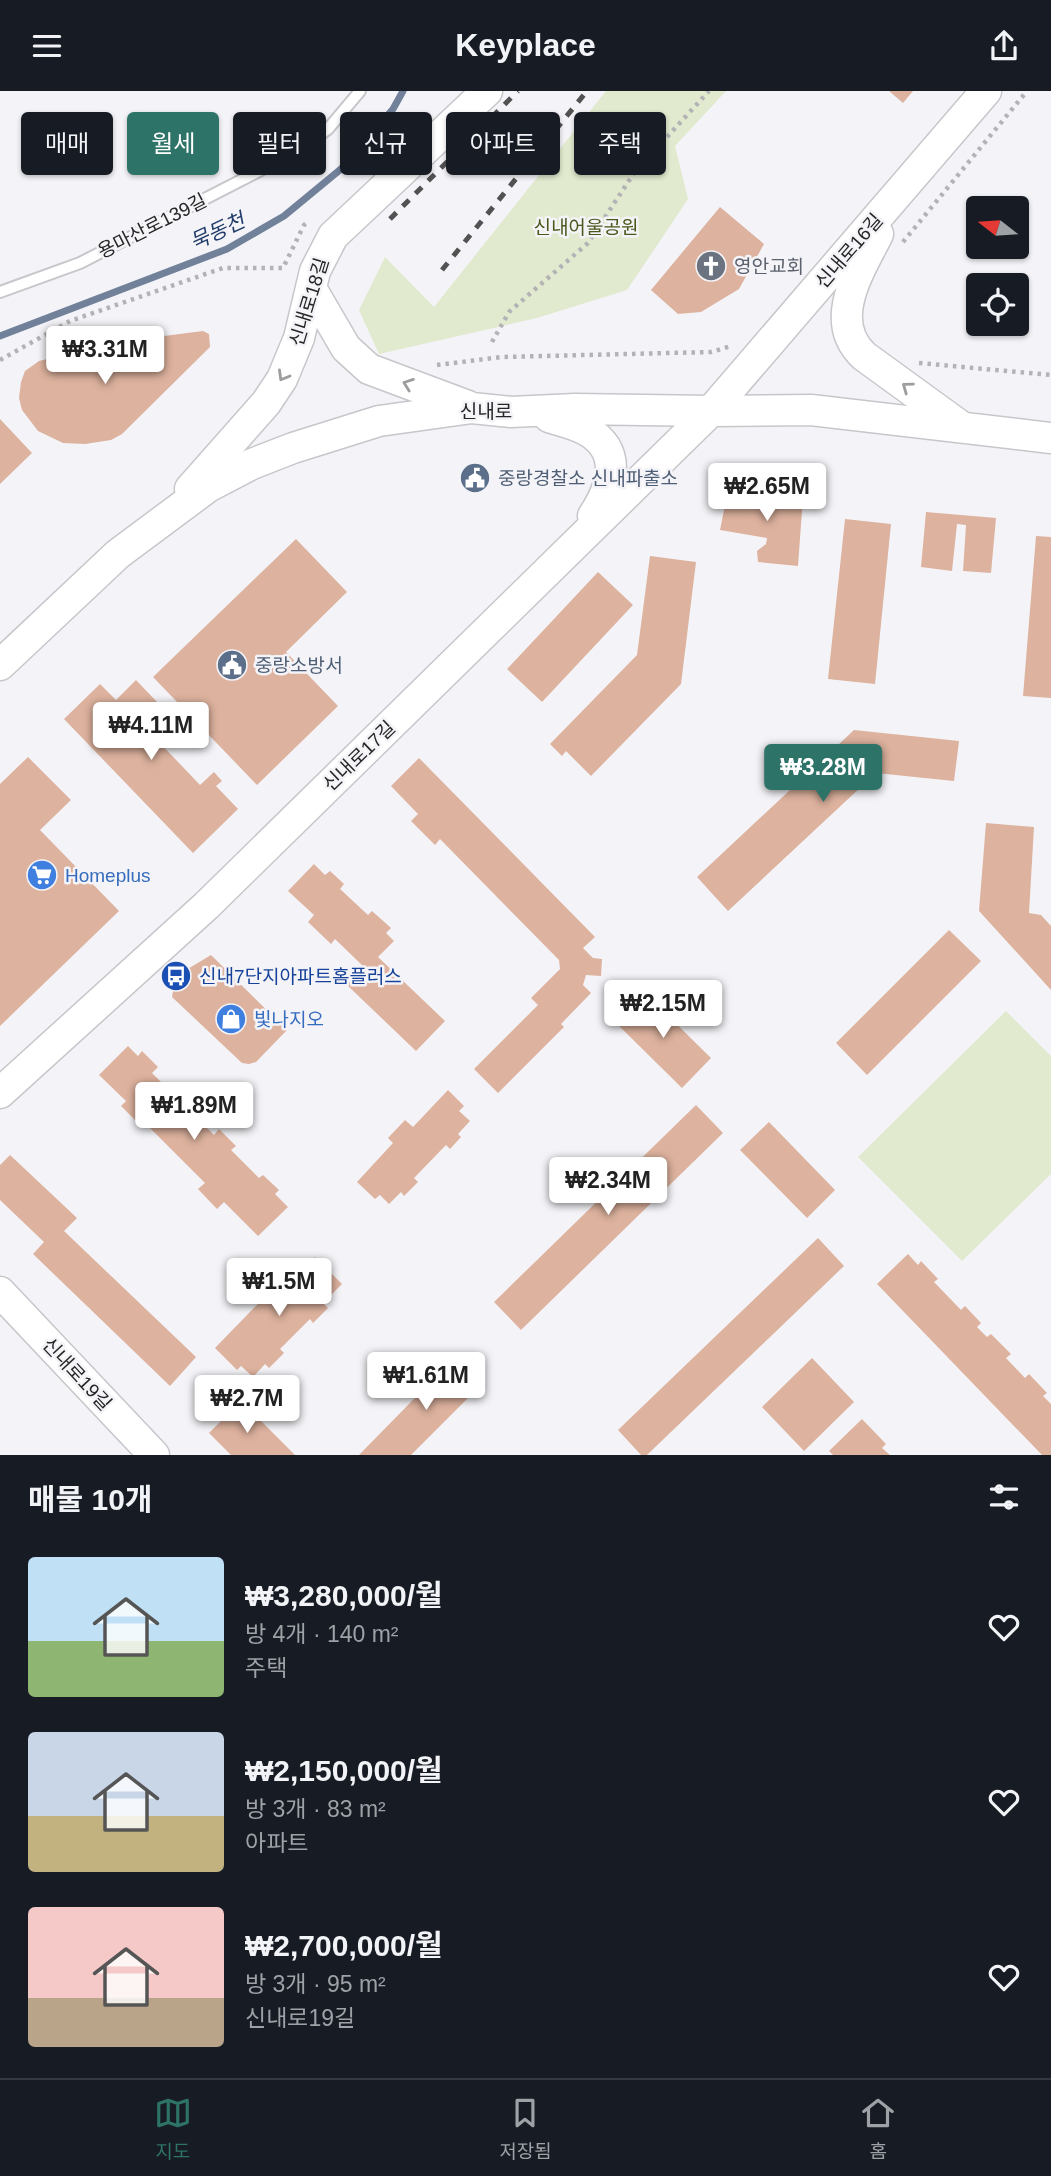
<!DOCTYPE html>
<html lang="ko">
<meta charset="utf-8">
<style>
:root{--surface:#171b24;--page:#20242c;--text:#f1f3f6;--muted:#9ea1a6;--line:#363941;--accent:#2e7368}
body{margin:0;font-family:Helvetica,"Noto Sans KR",sans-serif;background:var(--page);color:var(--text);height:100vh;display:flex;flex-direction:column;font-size:26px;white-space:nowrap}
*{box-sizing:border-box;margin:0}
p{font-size:23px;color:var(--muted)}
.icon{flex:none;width:38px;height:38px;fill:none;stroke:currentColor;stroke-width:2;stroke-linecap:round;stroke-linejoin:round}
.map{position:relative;height:1364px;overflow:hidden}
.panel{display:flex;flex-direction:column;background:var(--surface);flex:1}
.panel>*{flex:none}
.hud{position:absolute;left:21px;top:21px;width:700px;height:63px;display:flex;gap:14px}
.needle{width:46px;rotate:287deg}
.tools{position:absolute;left:966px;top:105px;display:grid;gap:14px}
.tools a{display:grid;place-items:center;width:63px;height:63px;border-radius:7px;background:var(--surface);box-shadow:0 2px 5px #0004;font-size:35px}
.price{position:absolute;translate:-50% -60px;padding:0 16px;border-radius:7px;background:#fff;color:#222;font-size:23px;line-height:46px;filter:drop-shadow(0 2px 4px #0008)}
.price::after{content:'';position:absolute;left:50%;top:42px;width:21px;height:16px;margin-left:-10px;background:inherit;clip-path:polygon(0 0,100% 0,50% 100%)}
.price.on{background:var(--accent);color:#fff}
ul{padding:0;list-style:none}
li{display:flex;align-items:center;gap:21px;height:175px;padding:0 28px}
li span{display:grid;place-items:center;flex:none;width:196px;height:140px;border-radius:7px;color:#555}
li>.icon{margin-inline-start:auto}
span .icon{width:84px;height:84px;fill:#fffc;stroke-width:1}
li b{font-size:30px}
h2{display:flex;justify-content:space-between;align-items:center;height:84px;padding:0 28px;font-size:30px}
.chip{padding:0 24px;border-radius:7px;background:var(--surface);box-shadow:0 2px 5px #0004;font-size:24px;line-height:63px}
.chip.on{background:var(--accent);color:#fff}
header{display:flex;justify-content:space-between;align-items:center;height:91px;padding:0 28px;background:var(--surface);font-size:32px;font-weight:800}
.tab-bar{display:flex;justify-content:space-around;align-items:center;height:98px;border-top:2px solid var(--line);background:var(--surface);font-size:19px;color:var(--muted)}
.tab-bar a{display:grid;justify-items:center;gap:4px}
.tab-bar .on{color:var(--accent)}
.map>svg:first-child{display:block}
</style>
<header><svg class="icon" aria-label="menu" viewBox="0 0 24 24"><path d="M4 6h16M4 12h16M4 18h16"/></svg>Keyplace<svg class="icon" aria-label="share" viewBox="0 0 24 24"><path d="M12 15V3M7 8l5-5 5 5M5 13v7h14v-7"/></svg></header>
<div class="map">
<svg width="1051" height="1364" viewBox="0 0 1051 1364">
<rect width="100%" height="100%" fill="#f4f4f8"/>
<path fill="#e1e9ce" d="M606,0H726L675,55L688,108L627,199L537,227L379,263L359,219L385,166L434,216Z
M1006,920L1051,965V1083L962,1170L858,1066Z"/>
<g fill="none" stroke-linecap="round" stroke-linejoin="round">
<path stroke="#72819a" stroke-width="7" d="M0,245L227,158L284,125L341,78L393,18L403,0"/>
</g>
<path fill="#ddb29e" d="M889,0H913L903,12Z
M720,116L764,153L739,198L701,221L678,223L651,199Z
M203,240L209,243L210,256L122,343L111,349L85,353L63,352L38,340L22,319L19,307L21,291L25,280L39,270L117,251Z
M0,328L32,362L0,393Z
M728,399L803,406L798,475L758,471L757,460L766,453L767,447L720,439Z
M926,421L996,427L991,482L963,480L966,434L957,433L952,480L921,476Z
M845,428L891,433L875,593L828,588Z
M1036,445L1051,446V607L1023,605Z
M296,448L347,501L286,561L338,615L257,694L153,586Z
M650,465L696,471L681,593L591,685L566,660L562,665L550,653L637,564Z
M598,481L633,514L542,611L507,578Z
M136,589L178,633L159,651L200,694L214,681L222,690L216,695L238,718L193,762L64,628L100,593L116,609Z
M854,639L959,650L954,690L876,682L728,820L697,786Z
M28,666L71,709L40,739L119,820L0,935V693Z
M419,667L595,846L583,857L593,867L602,868L601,885L586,884L583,894L591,902L561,933L564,936L498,1002L474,978L538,914L531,907L560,878L559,869L440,748L435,754L411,730L418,723L391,695Z
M986,732L1034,736L1029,822L1041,824L1051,835V899L979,820Z
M314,773L325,784L330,780L344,793L340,798L368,824L372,820L391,837L386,842L394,850L378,866L445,930L416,960L347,894L364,876L335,848L331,853L308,831L314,824L288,800Z
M949,839L981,870L867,984L836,952Z
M211,864L287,939L256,971L249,973L242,972L172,906L176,885Z
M644,901L711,967L682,997L615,931Z
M128,955L138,965L142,960L158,976L152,982L214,1044L219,1038L236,1055L231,1059L259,1087L263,1084L279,1099L275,1103L288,1116L258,1145L224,1111L217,1118L198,1098L205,1092L143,1030L140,1034L121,1015L126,1010L99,984Z
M448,999L464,1015L459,1020L470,1030L458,1043L461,1046L450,1058L446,1054L414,1087L418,1091L404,1105L401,1101L389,1113L380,1104L375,1108L357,1091L393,1052L388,1047L405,1029L413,1036Z
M696,1014L723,1042L521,1239L494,1211Z
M769,1031L835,1099L807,1127L740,1059Z
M10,1064L77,1127L64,1140L196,1266L170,1295L33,1163L44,1151L0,1109V1074Z
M818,1147L844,1175L647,1364H641L618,1339Z
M908,1163L918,1174L921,1170L938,1188L934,1191L961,1219L965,1215L981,1232L977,1236L987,1246L991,1243L1011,1263L1006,1267L1025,1287L1029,1283L1047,1302L1043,1305L1051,1313V1364H1042L877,1193Z
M315,1166L342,1193L323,1212L328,1217L313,1232L310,1228L280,1258L284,1262L269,1277L265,1273L253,1286L241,1275L237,1279L215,1257L287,1183L292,1189Z
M456,1265L483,1292L411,1364H359Z
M812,1267L854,1311L804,1360L762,1316Z
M241,1310L295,1364H231L209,1342Z
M862,1328L886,1353L882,1357L890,1364H833L829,1360Z"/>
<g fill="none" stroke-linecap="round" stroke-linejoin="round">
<g stroke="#c7c7cb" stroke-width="14">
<path id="lane" d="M0,201L80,172L296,61L328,38L360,0"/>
</g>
<g stroke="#c7c7cb" stroke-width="33">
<path id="secondary" d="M878,143C860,179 826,230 864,265L959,334
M311,197L346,257L369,278L468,315
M549,326C561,330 575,333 586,339C624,360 612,396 593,425
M190,398L266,312L282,288L299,247L315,180L333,145L487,0
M0,574L118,463L208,396L252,373L293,357L379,330L472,317L511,321L575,318L711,320L811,319L1051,347
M0,1002L206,815L711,320L986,0
M0,1201L154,1364"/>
</g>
<path stroke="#b3b3b6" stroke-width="4.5" stroke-dasharray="3.5 5" stroke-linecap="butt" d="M903,151L1027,0
M492,251L509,221L588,152L634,82L709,0
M0,269L70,230L223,177H283L304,134L309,130
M919,272L1051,284
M437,274L502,266L711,261L731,255"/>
<use href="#lane" stroke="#fff" stroke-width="10"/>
<use href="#secondary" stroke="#fff" stroke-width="30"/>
<path stroke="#525253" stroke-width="5" stroke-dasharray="9 9" stroke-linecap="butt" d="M390,128L518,0
M442,179L587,0"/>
</g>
<defs><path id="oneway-chevron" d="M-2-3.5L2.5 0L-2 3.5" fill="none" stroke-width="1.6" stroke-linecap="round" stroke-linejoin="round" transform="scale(1.75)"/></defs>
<g stroke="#9d9d9e">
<use href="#oneway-chevron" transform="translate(283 285) rotate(120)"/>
<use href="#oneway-chevron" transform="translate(408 293) rotate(-160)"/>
<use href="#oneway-chevron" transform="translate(907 296) rotate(-144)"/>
</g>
<defs>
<g id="church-disc" transform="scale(1.575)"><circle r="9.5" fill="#6b7280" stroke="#f4f4f8"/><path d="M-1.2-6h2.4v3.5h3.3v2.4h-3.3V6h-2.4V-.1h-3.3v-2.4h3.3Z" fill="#fff"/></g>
<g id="civic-disc" transform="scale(1.575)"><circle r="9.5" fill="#5c6f8a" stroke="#f4f4f8"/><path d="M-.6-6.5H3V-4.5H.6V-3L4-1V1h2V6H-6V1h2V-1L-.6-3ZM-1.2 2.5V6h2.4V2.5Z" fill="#fff"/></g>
<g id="supermarket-disc" transform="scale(1.575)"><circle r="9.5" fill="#3f7fe0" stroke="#f4f4f8"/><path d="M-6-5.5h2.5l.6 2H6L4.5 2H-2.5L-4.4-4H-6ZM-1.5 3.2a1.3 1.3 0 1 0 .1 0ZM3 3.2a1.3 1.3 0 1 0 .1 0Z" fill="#fff"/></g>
<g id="bus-disc" transform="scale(1.575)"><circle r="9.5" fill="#1a4fb4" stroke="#f4f4f8"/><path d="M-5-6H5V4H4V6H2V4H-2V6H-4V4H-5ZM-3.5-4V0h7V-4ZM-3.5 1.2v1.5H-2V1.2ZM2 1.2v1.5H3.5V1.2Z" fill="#fff"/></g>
<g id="shop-disc" transform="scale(1.575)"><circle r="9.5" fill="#3f7fe0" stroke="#f4f4f8"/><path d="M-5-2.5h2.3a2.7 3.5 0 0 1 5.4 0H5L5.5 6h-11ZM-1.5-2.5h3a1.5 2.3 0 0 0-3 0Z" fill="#fff"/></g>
</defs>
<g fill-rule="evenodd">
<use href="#church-disc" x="711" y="175"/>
<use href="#civic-disc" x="475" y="387"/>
<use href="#civic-disc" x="232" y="574"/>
<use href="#supermarket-disc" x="42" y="784"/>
<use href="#bus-disc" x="176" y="885"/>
<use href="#shop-disc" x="231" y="928"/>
</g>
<g text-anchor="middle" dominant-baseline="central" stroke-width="5" stroke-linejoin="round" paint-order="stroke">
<g font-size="19" fill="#262627" stroke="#f4f4f8">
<text transform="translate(152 135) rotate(-27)">용마산로139길</text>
<text transform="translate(849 160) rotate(-49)">신내로16길</text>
<text transform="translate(309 211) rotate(-73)">신내로18길</text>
<text x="486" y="320">신내로</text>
<text transform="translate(359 665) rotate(-44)">신내로17길</text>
<text transform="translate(77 1283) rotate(47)">신내로19길</text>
</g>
<g font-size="19" fill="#4a581b" stroke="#f4f4f8">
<text x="586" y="136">신내어울공원</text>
</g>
<g font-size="19" fill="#5b616d" stroke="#f4f4f8" text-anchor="start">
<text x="734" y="175">영안교회</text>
</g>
<g font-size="19" fill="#4e5e75" stroke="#f4f4f8" text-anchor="start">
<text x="498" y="387">중랑경찰소 신내파출소</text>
<text x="255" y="574">중랑소방서</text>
</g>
<g font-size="19" fill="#366cbe" stroke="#f4f4f8" text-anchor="start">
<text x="65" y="784">Homeplus</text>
<text x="254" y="928">빛나지오</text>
</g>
<g font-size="19" fill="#164399" stroke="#f4f4f8" text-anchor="start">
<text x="199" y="885">신내7단지아파트홈플러스</text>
</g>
<g font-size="21" font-style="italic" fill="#223d6b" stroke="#f4f4f8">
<text transform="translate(217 140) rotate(-25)">묵동천</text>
</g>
</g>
</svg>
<div class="tools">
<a><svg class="needle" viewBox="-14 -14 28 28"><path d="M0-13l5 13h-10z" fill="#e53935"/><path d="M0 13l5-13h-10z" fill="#9ea1a6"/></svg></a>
<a><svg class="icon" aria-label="locate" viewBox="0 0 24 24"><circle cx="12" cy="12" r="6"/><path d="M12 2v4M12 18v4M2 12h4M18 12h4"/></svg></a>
</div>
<b class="price" style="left:105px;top:295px">₩3.31M</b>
<b class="price" style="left:767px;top:432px">₩2.65M</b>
<b class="price" style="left:151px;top:671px">₩4.11M</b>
<b class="price on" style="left:823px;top:713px">₩3.28M</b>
<b class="price" style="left:663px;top:949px">₩2.15M</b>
<b class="price" style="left:194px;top:1051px">₩1.89M</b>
<b class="price" style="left:608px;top:1126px">₩2.34M</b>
<b class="price" style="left:279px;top:1227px">₩1.5M</b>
<b class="price" style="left:426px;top:1321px">₩1.61M</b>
<b class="price" style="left:247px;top:1344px">₩2.7M</b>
<div class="hud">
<a class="chip">매매</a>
<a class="chip on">월세</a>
<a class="chip">필터</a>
<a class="chip">신규</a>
<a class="chip">아파트</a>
<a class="chip">주택</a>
</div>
</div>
<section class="panel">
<h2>매물 10개<svg class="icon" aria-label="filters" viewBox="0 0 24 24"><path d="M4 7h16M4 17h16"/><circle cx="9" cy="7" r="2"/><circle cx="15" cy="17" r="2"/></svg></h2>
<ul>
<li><span style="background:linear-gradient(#bfe0f5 60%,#8fb573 0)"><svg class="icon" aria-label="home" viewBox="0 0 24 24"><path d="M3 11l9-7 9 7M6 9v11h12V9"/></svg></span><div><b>₩3,280,000/월</b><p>방 4개 · 140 m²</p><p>주택</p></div><svg class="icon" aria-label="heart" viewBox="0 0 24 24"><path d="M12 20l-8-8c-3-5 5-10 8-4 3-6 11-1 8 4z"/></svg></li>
<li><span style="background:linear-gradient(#c9d6e8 60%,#c2b280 0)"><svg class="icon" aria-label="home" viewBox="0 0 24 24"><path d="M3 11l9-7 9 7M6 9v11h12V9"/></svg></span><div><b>₩2,150,000/월</b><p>방 3개 · 83 m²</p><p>아파트</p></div><svg class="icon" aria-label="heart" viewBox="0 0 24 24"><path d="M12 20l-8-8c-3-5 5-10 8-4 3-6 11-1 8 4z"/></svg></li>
<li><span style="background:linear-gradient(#f6c9c9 65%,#b9a48a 0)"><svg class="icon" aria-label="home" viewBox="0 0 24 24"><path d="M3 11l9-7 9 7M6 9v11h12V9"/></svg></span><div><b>₩2,700,000/월</b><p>방 3개 · 95 m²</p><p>신내로19길</p></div><svg class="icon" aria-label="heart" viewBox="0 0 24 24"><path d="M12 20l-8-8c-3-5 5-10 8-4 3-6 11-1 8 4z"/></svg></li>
</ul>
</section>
<nav class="tab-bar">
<a class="on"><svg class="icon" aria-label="map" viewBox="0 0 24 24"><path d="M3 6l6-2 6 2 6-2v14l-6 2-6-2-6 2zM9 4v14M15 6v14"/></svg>지도</a>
<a><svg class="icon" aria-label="saved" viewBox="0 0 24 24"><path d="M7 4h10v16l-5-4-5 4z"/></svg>저장됨</a>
<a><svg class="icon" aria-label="home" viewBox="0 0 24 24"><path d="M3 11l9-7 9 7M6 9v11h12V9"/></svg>홈</a>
</nav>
